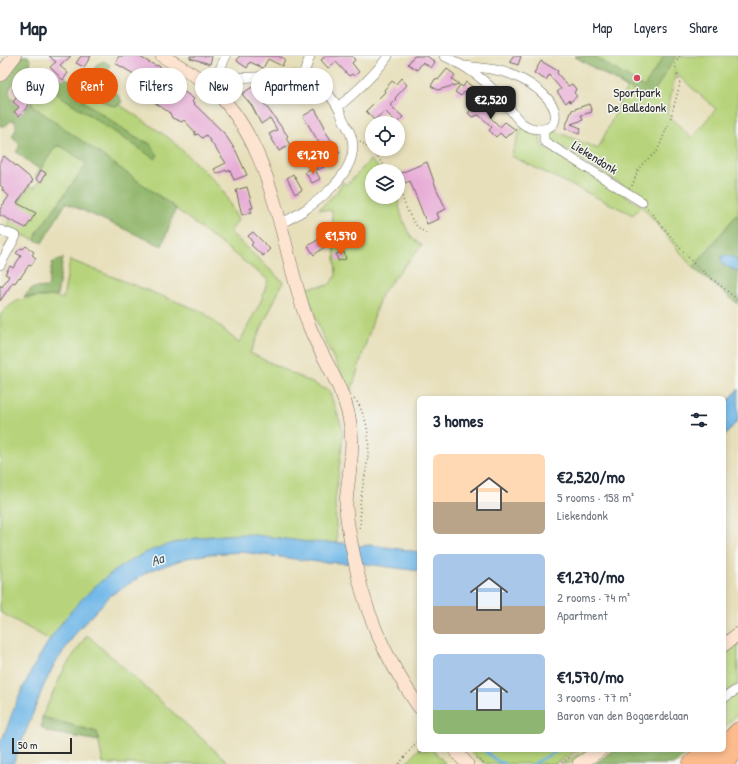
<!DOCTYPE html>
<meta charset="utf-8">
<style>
:root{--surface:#fff;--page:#f6f6f7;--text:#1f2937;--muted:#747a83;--line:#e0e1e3;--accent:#ea580c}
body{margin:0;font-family:"Patrick Hand",sans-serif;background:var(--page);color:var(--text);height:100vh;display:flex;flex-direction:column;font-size:15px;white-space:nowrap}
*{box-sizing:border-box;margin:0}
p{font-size:13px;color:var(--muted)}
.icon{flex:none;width:22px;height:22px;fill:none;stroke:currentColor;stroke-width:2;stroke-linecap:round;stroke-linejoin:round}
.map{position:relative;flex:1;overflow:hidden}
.details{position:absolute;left:417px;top:340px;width:309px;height:356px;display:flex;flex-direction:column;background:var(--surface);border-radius:6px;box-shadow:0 2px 6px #0003}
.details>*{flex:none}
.hud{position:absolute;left:12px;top:12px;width:345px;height:36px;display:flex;gap:8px}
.fabs{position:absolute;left:365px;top:60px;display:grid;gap:8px}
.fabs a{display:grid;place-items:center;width:40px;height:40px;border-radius:50%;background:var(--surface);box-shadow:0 2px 6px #0003;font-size:20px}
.scale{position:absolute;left:12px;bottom:10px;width:60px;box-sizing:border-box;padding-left:4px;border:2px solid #2b2b2b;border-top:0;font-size:11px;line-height:14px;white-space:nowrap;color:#2b2b2b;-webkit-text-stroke:3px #f6f6f2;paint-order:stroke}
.price{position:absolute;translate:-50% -34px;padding:0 9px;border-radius:8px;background:var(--accent);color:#fff;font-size:13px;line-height:26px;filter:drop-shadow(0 1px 2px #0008)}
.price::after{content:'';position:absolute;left:50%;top:24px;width:12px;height:9px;margin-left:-6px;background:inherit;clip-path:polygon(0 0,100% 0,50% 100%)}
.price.on{background:#222;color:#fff}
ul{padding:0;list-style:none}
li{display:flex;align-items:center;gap:12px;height:100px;padding:0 16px}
li span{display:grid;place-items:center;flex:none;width:112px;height:80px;border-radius:6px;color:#555}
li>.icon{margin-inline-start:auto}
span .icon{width:48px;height:48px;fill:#fffc;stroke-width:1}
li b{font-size:17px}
h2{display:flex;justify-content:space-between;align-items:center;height:48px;padding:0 16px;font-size:17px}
.chip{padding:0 14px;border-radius:18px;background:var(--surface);box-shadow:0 2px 6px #0003;font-size:14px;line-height:36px}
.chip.on{background:var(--accent);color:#fff}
header{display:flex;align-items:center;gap:24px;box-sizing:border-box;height:56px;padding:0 20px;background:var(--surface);border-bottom:1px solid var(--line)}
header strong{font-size:19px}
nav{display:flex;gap:22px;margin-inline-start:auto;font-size:14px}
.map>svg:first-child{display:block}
</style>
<header>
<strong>Map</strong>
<nav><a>Map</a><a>Layers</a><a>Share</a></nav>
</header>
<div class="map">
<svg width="738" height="708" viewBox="0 0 738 708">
<rect width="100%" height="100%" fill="#f6f6f2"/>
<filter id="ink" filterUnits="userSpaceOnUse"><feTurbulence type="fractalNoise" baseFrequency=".025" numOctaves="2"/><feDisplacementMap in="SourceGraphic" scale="8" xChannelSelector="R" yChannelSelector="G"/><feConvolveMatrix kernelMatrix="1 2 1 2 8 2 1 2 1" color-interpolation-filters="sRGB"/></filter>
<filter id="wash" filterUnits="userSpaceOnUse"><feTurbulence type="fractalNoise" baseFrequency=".012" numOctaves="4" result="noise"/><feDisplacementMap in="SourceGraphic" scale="16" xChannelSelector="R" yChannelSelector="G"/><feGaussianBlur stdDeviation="0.9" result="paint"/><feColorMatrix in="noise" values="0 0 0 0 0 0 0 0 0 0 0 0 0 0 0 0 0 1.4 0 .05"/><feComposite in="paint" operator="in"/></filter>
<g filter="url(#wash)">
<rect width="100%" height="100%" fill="#e7dfba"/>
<path fill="#b7d47b" stroke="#718053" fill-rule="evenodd" d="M574,0H738V157L693,212L642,150L633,159L511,100L522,70L540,76L541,89L642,150L648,145L550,84L546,78L549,74H553L598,93L627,32ZM674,16L716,53L691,82L667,57L675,21Z
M45,27L56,37L156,102L157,99L149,87L136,82L82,44L87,39L91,38C99,42 111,53 120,49L169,82L221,131L238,164L230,176L283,226L250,297L329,335L341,368L343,380L335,446L337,487C328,487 318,487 309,486C288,485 267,479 246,479C161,476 97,514 50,584L0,556V259C16,243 22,241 44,241C51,240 56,240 63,243L70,204L203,256L239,287L261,245L268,224L167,146L34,51L31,46Z
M56,90H61L84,105L86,107L84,112L38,175L35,184L5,172L29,129L34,132L40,124L35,121Z
M370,104L382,115H372V141H397C401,157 405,181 422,189L381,238L351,336L348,333L320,274L306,232L329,229L336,220L332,155L319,153L337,136L343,126L347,129Z
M87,579L230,708H103L97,676L42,661L64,613Z
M738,582V627L724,638V593Z
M738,636V657L724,672V644Z
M419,692V694H433L446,708H406Z
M469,694H579L554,708H486Z
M585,694H593L569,708H561Z"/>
<path fill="#91b66b" stroke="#5e704b" d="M20,0H28C38,19 16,18 9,35L11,42L26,53L31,46L34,51L176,152L162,190L66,147L42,187L35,184L38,175L84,112L86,107L61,90H56L40,114L16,96L20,89L12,80L16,73V67L12,64L5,70H0V25Z
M574,0H593L644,31L664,0H676L649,44Z
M104,5L110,9C103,31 113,29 122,46L116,50L110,49L91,38L87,39L83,45L136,82L149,87L158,99L155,103L56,37L45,27L52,18L57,17L71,25L80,27L89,21L97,8Z
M738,157V207L733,201L737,215L738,214V248L693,212Z
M63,202L57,240L24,241L32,232L48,231L52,207Z
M42,661L97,676L99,685L48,676L41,671Z
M613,694H690L675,708H595Z"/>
<path fill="#71b8e8" stroke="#4e728a" d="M723,199L733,201L738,207L737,215L723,209L721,203Z
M738,333V364L724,381V351Z
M247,478L309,486L343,487L360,490L372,489L419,496V515L367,508L318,506L242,496L209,498L187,502L149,515L111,539L78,574L54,609L44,629L13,708H0C0,701 0,693 0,687C1,684 3,681 4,679C8,670 11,659 15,650C40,590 80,529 141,499C174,483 211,479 247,478Z"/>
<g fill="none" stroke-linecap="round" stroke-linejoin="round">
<path stroke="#71b8e8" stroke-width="2.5" d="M483,694L498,705L505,708
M533,708L559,694"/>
</g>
<g id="blocks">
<path fill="#e8add7" d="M49,0H71L60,10L68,17L63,24L50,11L56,6Z
M81,0H91L84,11L76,7Z
M119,0H138L156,10L157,9L169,17L168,19L182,29L179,32L194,43L192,46L224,77L236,95L247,119L234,124L230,114L227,116L226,114L217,118L214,113L226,107L206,79L202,82L198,78L195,79V76L184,64L182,66L172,62L170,57L151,44L150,46L138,39L143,29L142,28L144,24L115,7Z
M190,0H212L210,8L190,2Z
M239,0H278L285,3L282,10L268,3L263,12L250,6L247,12L237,5Z
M326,0H352L355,4L352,7L359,16L354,20L352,18L349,20L336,6L328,12L321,4Z
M414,0H427L435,6L431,12L423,6L417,14L408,8Z
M513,0H521L518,9L510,6Z
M541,5L558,15L557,17L568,30L572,28L576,33L574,37L577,40L570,46L569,44L566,47L557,36L561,33L549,19L546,24L534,17Z
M447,13L455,19L452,23L459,28L438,34L431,30L435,23L438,24Z
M401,22L407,29L395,42L396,43L390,49L403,61L397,67L385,55L374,64L366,55L385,36L384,34L392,25L396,28Z
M98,23L95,39L93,42L88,39Z
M466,26L477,34L471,41L464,36L461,40L455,36L460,29L463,31Z
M22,28L33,38L26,46L29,49L19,60L14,56L19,51L13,46L17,41L12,33L17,34Z
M278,28L284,38L274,43L268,33Z
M294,28L301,40L299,41L300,44L295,47L286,33Z
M252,31L288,80L286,82L290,89L279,95L269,78L277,74L270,62L261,68L252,50L242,38Z
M486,45L495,54L490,61L500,71L505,66L516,74L510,79L509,78L505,82L500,77L496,81L489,74L492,71L479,59L472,61L468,57L477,48L481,51Z
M589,48L592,56L581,59L583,64L571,68L581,72L579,78L565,72L572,54Z
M315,53L325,71L323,72L340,97L323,106L325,110L318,114L309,98L321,90L303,60Z
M4,100L33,124L17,147L36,157L26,172L0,159V153L9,140L2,134L3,132L0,129V106Z
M427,106L437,134L446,153L437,157L439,163L427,168L410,125L405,127L401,117Z
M314,111L320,123L312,127L305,116Z
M41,114L46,117L41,126L36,123Z
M293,118L302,134L295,138L287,122Z
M247,131L253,152H250L252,156L242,159L236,134Z
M253,176L270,193L263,200L251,189L253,187L248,180Z
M322,181L327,189L314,199L308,190Z
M330,181L334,187L329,191L325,185Z
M26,190L34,196L32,199L36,202L31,210L29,209L20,222L19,221L15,227L13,226L0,245V229L2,231L9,220L5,218L10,210L13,212L21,200L16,197L21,192L23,193Z
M344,196L346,203L338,205L336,198Z"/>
</g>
</g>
<g filter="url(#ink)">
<use href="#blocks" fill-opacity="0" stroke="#6d6a5d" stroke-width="1"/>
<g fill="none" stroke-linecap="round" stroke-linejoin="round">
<g stroke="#6d6a5d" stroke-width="10">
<path id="street" d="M444,0C466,10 487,25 503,44C510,52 515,62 523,68C532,74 547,76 554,67C562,46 531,27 515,20C500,13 482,12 465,10
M220,13L226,0
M303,20L310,0
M208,29L220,13C224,16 229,20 233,21C256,24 281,15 303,21C319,25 335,43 341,58C344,67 350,74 352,83C360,119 307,156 279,168
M338,51C356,36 375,19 388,0
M544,73V85L547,87L642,146
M0,174L16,180L0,209
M724,642L738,633"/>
</g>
<g stroke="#6d6a5d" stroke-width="14">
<path id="secondary" d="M162,0C178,9 194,18 208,29C275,84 280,191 308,267C320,299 342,328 349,361C356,392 348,417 346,448C346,462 349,476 352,491C363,553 383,599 419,651
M0,19L15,0
M724,589L738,578
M455,694L467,708
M579,708L600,694"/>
</g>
<g stroke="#6d6a5d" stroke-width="18">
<path id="highway" d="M724,690L738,675
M691,708L705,694
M708,708L721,694
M724,708L738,693"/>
</g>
<path stroke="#6d6a5d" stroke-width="1.5" stroke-dasharray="1 3" stroke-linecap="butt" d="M360,85L372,95L389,115
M398,129C404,145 409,168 426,177
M632,130L638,114L644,106L657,96L670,64L680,28L675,8L680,0
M647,152L693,207L738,244
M354,343C358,346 360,351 362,356C376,386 364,417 360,448C359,456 362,464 359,472
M476,702L484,708
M399,708L419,683
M558,708L572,700"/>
<use href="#street" stroke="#fff" stroke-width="9"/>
<use href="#secondary" stroke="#fde4d1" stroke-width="13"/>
<use href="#highway" stroke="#fbbb8d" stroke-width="17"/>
</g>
</g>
<circle fill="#d1495b" stroke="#f6f6f2" stroke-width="1.5" cx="637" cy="22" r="4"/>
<g text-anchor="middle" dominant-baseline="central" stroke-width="3" stroke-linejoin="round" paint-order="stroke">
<g font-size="13" fill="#2b2b2b" stroke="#f6f6f2">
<text x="637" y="36">Sportpark<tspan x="637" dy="15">De Balledonk</tspan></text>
</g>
<g font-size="13" fill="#2b2b2b" stroke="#f6f6f2">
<text transform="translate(595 101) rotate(32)">Liekendonk</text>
</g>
<g font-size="14" font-style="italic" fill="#405564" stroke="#f6f6f2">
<text transform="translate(157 503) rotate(-19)">Aa</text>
</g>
</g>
</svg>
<div class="fabs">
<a><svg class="icon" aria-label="locate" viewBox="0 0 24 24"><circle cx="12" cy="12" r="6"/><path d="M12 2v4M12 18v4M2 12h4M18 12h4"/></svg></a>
<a><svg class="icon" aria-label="layers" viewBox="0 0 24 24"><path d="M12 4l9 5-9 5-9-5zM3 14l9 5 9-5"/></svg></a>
</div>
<div class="scale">50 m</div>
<b class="price on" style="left:491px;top:64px">€2,520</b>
<b class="price" style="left:313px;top:119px">€1,270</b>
<b class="price" style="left:341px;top:200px">€1,570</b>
<div class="hud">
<a class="chip">Buy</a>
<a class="chip on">Rent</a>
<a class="chip">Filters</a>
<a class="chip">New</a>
<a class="chip">Apartment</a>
</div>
<section class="details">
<h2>3 homes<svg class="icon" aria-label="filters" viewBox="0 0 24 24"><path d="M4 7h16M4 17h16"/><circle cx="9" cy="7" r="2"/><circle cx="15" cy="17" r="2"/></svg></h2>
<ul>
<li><span style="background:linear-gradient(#ffd9b3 60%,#b9a48a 0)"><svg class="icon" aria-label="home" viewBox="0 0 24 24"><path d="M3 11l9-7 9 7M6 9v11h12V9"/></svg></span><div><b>€2,520/mo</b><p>5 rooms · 158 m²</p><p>Liekendonk</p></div></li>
<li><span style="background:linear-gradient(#a9c7e8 65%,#b9a48a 0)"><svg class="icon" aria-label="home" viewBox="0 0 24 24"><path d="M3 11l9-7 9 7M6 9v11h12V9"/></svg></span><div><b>€1,270/mo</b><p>2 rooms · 74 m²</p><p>Apartment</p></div></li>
<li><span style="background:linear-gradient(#a9c7e8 70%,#8fb573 0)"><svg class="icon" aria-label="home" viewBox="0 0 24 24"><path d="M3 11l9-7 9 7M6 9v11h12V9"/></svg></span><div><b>€1,570/mo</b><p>3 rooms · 77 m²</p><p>Baron van den Bogaerdelaan</p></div></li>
</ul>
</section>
</div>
